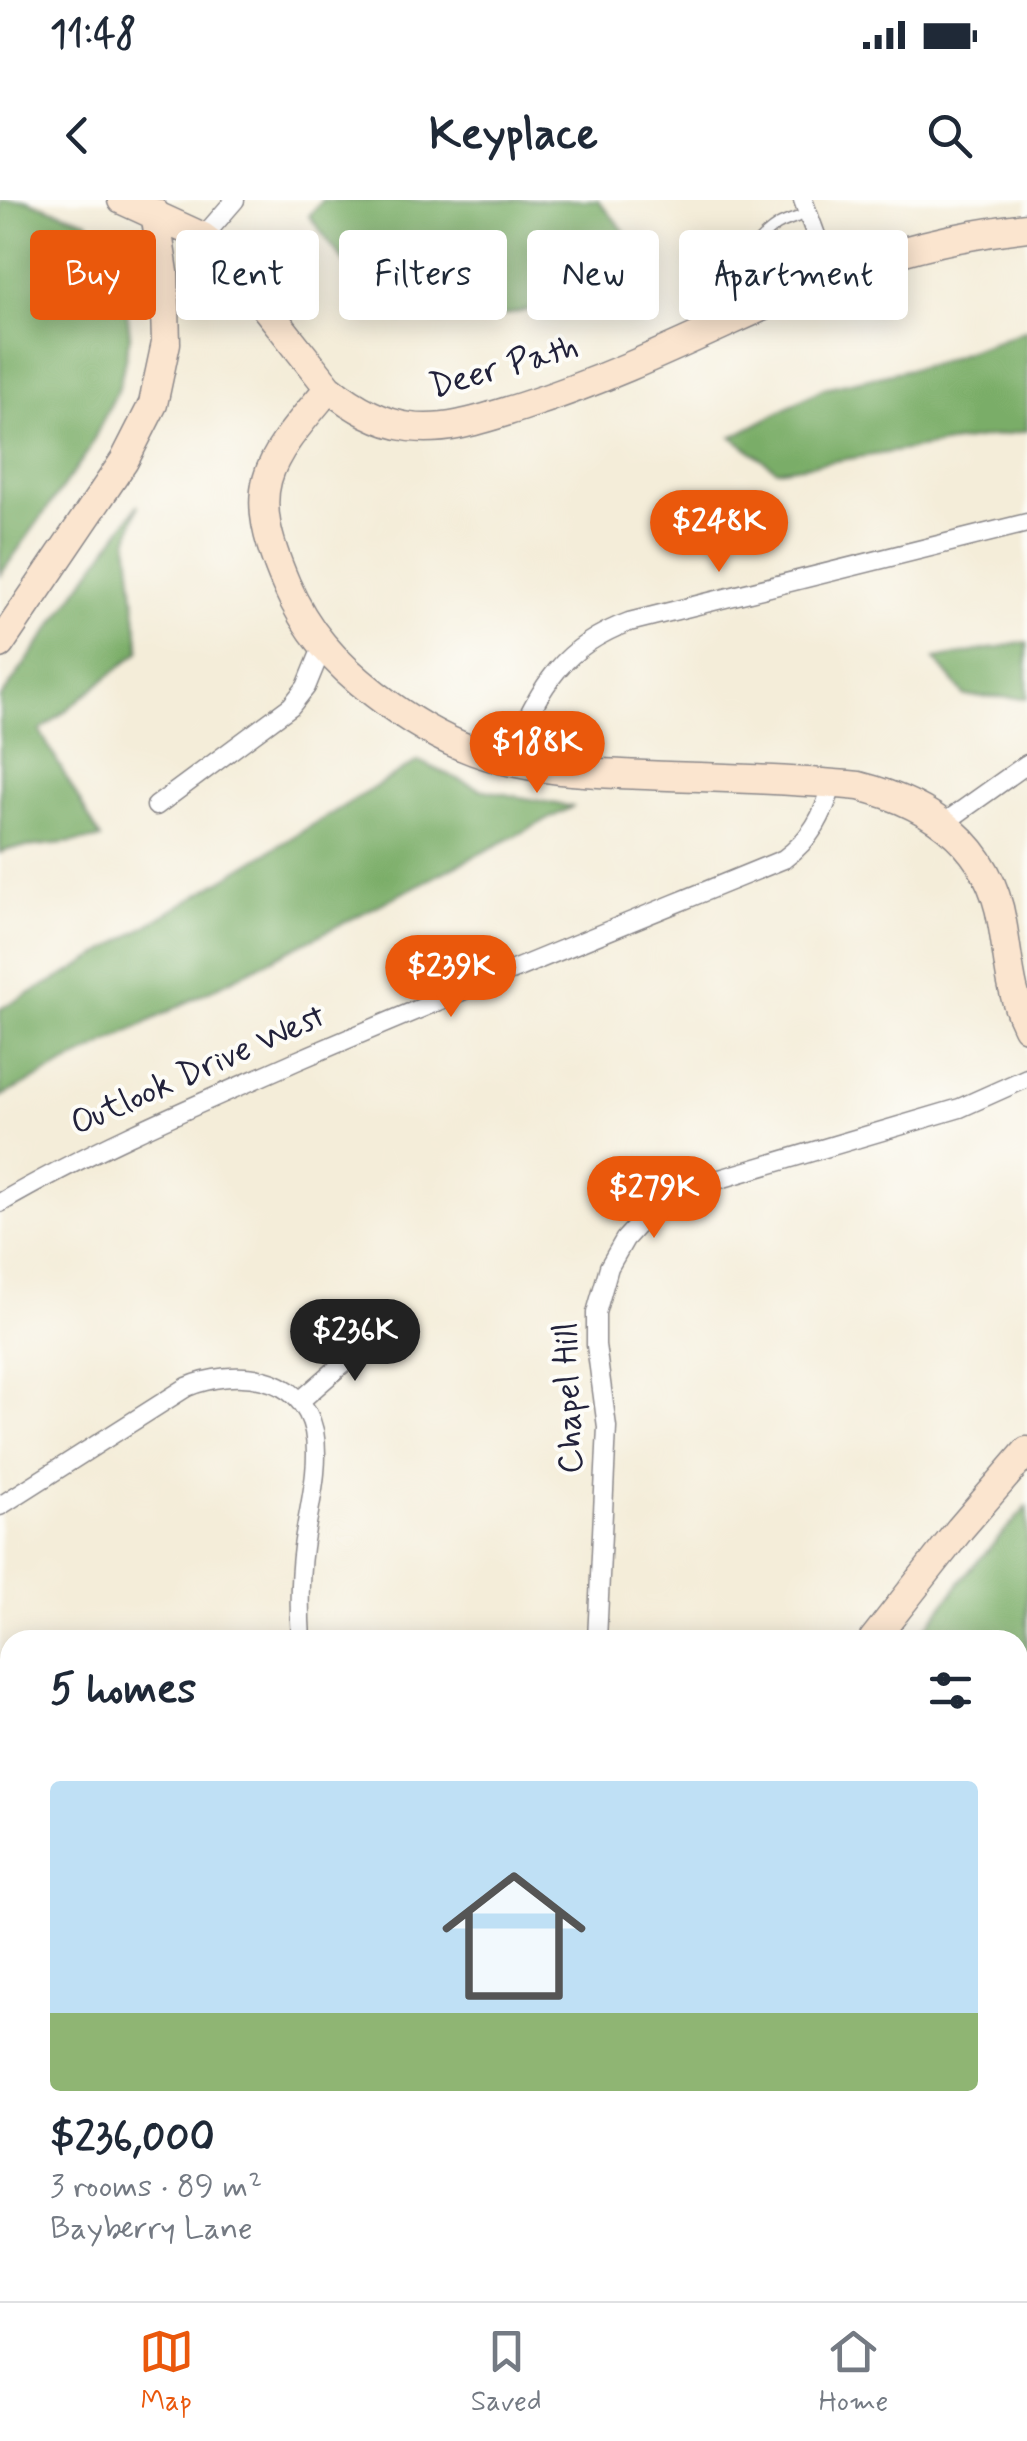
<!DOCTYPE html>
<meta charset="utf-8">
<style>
:root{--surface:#fff;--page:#f6f6f7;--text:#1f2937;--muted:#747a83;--line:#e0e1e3;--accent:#ea580c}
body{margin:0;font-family:Mynerve,sans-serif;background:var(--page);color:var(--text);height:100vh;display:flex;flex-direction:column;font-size:38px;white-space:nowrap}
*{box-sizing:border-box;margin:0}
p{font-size:32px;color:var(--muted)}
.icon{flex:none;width:55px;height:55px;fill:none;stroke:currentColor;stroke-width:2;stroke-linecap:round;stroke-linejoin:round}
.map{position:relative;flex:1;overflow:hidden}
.panel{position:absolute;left:0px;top:1430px;width:1028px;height:672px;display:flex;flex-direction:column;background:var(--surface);border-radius:30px 30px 0 0;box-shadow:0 5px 25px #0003}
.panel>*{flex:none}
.top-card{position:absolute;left:30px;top:30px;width:968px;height:90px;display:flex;gap:20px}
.price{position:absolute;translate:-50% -85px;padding:0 22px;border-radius:35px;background:var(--accent);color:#fff;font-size:32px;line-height:65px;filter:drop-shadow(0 2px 5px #0008)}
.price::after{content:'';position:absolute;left:50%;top:60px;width:30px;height:22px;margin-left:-15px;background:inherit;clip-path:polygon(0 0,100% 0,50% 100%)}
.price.selected{background:#222;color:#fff}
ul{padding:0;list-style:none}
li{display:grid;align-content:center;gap:20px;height:530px;padding:0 50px}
li span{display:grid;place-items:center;height:310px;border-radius:10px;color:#555}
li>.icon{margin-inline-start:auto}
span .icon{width:180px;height:180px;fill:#fffc;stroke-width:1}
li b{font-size:42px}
h2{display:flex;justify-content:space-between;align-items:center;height:120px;padding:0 50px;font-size:42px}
.tag{padding:0 35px;border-radius:10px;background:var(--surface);box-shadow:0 5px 25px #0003;font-size:35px;line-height:90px}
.tag.selected{background:var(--accent);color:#fff}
.status{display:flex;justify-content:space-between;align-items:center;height:70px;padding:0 50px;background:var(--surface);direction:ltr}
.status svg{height:28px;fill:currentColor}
header{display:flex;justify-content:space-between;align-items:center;height:130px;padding:0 50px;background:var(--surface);font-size:45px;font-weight:700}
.tabs{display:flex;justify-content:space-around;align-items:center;height:140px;border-top:2px solid var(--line);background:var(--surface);font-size:28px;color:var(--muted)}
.tabs a{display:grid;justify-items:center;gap:5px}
.tabs .selected{color:var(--accent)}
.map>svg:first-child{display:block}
</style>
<div class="status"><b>11:48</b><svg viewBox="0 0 49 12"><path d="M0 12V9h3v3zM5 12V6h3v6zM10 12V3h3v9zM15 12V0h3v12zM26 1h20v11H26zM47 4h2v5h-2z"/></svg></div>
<header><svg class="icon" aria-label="back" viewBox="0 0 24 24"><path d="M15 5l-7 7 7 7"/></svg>Keyplace<svg class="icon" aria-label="search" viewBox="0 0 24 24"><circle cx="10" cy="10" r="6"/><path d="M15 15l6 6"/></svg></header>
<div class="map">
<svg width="1027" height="2101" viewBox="0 0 1027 2101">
<rect width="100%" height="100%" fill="#fdfcf7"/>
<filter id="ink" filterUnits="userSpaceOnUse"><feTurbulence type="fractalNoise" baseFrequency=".01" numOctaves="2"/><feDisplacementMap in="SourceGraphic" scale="20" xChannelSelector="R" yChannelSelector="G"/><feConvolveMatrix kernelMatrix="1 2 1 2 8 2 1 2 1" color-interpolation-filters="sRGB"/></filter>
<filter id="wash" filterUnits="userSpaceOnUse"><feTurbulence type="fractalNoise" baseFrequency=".0048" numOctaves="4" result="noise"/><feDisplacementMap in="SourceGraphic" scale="40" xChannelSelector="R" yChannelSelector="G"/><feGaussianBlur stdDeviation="2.25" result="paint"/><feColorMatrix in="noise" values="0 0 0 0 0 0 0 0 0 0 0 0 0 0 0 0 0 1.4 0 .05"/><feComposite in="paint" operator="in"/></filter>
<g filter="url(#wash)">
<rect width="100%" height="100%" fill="#f4edd9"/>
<path fill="#99c978" stroke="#5e765a" stroke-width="2.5" d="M1027,1307V2101H0V1903L10,1913V2092H1018V1440H917L969,1371Z"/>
<path fill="#7aad68" stroke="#4e6852" stroke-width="2.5" d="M0,0H26L87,21L122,68L130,136L119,187L87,253L0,375Z
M322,0H598L642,52L554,105L471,122L400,120L348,67L309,16Z
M1027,130V231L777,270L732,237L824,188L933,164Z
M138,305L128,341L140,451L40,531L101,639L8,649L0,653V499Z
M1027,442V498L965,496L935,459Z
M418,561L480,589L572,607L0,897V809L72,771Z
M1027,1307V1946L1018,1943V1440H917L969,1371Z
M0,1903L10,1913V2092L377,2093L373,2101H0Z"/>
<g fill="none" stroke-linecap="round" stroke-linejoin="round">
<path stroke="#6ca7dc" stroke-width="5" d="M1018,1841H1027"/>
</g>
</g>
<g filter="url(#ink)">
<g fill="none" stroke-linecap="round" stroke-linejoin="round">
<g stroke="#8b888a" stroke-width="12">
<path id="lane" d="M724,121C723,88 749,43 778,25C787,20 799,17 809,13
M1018,1969L1027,1971
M654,2092L683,2101
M412,2101L422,2092
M805,2101L808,2092"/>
</g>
<g stroke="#8b888a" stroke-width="21">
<path id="street" d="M803,0L831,76
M203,37L235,0
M506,561C539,494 555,449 629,422L1027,323
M156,606L291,506L306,487L322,448
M944,623L1027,564
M0,1003C96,947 199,904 301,859C461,790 623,725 784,659C812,638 823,616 833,583
M300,1201L379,1132
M0,1306L187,1187C233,1168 301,1172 314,1231C321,1267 308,1311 303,1347C299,1377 299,1409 301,1440
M597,1440L607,1227L596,1145V1113L609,1067L625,1039L646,1016L686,989L960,908L1027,878"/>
</g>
<g stroke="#8b888a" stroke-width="31">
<path id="secondary" d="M122,0L203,37L220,50L329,188C353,207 379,223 410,227C448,232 485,218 521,207C628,173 726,121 829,77C891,51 960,35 1027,27
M329,188C265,264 244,286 286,384C306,431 335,463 375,494C406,518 438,538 474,551C529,571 588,573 646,575C717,578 789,579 859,586C930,604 989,644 1002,722C1009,759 1009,792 1027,827
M0,444L124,261L153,204L166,143L164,72L155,13
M873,1440L960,1329L1027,1251
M0,1594L10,1592"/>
</g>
<path stroke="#8b888a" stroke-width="2.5" stroke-dasharray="2.5 8" stroke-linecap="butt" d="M1018,1586L1027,1584
M0,2075L10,2074
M123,2092L129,2101
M517,2092V2101
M296,2101L325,2092"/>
<use href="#lane" stroke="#fff" stroke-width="9"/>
<use href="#street" stroke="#fff" stroke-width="18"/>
<use href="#secondary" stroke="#fbe5cf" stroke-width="28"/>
</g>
</g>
<g text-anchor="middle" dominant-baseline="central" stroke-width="8" stroke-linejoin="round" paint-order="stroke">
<g font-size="35" fill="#22223b" stroke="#fdfcf7">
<text transform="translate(504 167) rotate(-16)">Deer Path</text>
<text transform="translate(198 870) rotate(-24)">Outlook Drive West</text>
<text transform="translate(569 1198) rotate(-92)">Chapel Hill</text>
</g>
</g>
</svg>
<b class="price" style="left:719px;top:375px">$248K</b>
<b class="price" style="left:537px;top:596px">$188K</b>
<b class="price" style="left:451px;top:820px">$239K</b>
<b class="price" style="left:654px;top:1041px">$279K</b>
<b class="price selected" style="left:355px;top:1184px">$236K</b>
<div class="top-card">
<a class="tag selected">Buy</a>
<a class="tag">Rent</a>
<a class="tag">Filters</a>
<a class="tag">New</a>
<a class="tag">Apartment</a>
</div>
<section class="panel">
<h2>5 homes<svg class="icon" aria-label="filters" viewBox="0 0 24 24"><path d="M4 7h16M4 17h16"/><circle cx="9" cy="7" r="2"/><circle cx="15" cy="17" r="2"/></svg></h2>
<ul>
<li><span style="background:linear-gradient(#bfe0f5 75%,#8fb573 0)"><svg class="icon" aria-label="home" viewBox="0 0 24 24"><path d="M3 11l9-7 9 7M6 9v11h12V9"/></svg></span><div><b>$236,000</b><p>3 rooms · 89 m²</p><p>Bayberry Lane</p></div></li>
</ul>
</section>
</div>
<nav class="tabs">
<a class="selected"><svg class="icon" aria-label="map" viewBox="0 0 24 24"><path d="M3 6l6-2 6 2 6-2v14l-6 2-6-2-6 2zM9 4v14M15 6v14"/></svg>Map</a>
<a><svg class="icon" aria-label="saved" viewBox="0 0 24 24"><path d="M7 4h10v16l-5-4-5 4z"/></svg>Saved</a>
<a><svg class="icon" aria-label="home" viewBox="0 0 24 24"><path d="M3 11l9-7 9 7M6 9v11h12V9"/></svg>Home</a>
</nav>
